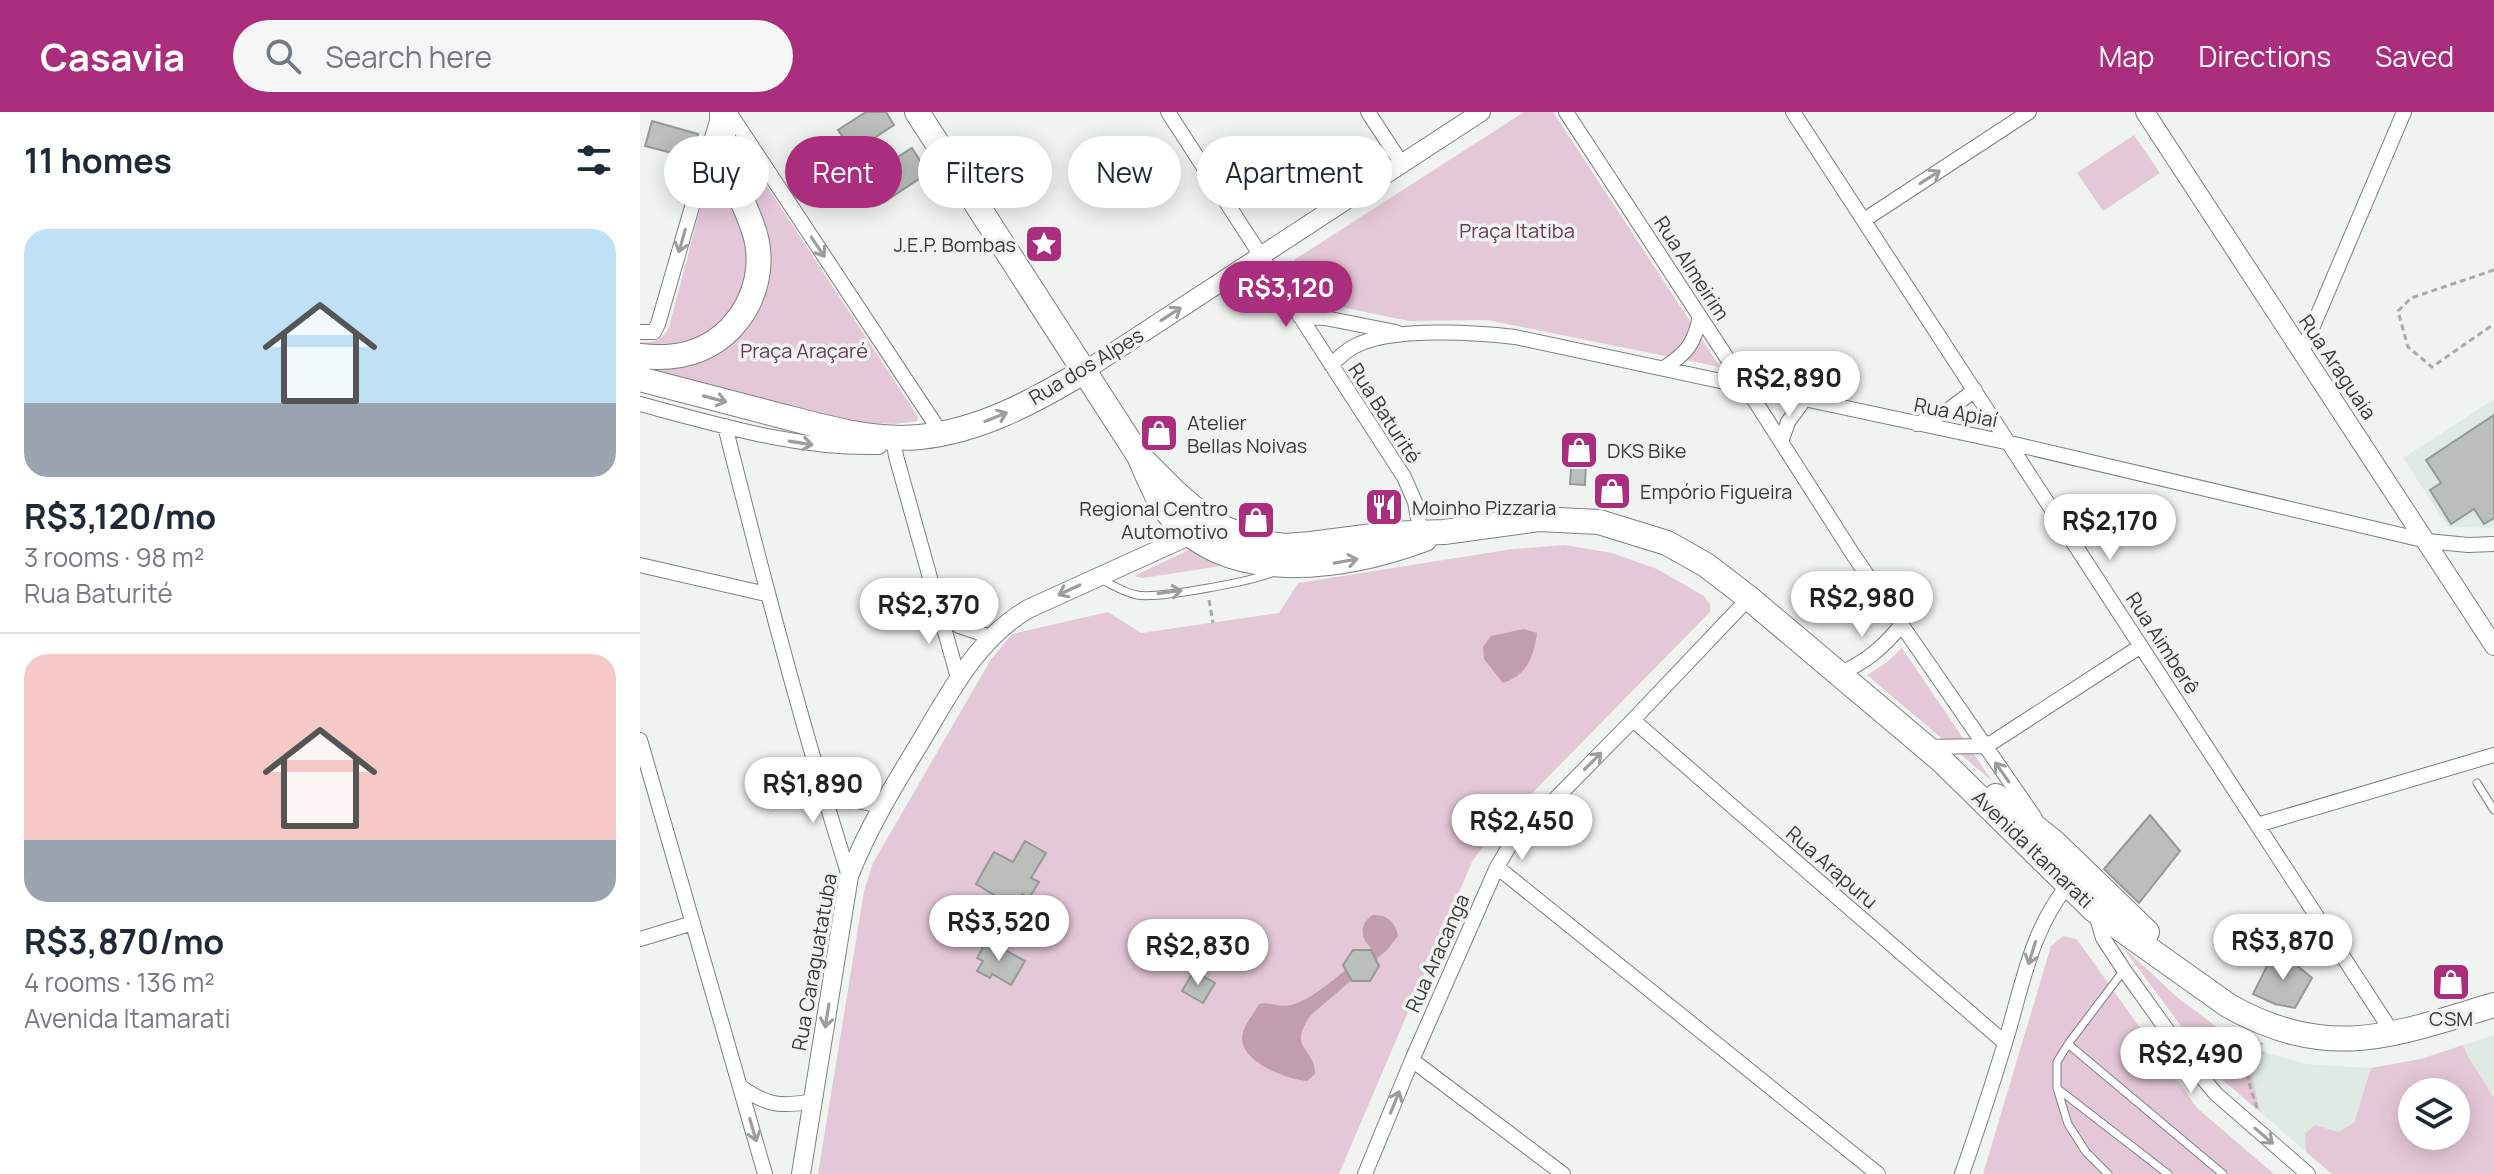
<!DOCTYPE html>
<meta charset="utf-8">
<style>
:root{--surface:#fff;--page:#f6f6f7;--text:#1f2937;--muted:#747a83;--line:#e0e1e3;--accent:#ab2d7d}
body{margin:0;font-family:Manrope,sans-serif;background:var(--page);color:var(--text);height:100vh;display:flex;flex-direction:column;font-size:30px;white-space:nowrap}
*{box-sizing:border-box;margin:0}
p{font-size:26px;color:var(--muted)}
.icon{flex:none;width:44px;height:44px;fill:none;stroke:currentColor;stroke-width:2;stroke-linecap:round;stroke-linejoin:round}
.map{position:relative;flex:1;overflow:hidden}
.side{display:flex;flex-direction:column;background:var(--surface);width:640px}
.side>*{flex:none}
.top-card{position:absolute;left:24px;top:24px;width:760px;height:72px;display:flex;gap:16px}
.fabs{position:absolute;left:1758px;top:966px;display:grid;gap:16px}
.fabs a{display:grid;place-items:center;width:72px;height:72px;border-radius:50%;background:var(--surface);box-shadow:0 4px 20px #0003;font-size:40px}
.price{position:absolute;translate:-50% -68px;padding:0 18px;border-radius:28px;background:#fff;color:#222;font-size:26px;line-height:52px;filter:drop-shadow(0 2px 4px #0008)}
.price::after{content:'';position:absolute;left:50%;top:48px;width:24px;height:18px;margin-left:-12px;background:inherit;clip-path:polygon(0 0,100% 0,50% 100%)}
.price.on{background:var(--accent);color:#fff}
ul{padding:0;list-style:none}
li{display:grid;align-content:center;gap:16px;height:424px;padding:0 24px}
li+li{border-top:2px solid var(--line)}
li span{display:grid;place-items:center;height:248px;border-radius:24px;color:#555}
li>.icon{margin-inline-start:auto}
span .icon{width:144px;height:144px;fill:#fffc;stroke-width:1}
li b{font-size:34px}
h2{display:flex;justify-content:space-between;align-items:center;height:96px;padding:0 24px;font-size:34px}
.tag{padding:0 28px;border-radius:36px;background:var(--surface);box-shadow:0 4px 20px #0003;font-size:28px;line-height:72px}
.tag.on{background:var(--accent);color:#fff}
header{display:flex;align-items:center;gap:48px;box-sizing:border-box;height:112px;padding:0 40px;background:var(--accent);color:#fff}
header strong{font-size:38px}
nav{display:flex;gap:44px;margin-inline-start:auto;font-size:28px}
.search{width:560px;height:72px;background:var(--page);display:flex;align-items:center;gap:20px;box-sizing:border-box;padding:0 28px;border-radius:44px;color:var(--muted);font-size:30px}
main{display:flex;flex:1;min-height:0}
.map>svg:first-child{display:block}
</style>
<header>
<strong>Casavia</strong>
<div class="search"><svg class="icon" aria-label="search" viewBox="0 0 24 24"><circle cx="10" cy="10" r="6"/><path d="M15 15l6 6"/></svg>Search here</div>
<nav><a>Map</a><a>Directions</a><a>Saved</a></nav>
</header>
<main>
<section class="side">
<h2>11 homes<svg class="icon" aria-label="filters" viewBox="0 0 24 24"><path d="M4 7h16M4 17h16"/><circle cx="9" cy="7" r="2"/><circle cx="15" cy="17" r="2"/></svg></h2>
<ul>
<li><span style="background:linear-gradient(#bfe0f5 70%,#9aa5b1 0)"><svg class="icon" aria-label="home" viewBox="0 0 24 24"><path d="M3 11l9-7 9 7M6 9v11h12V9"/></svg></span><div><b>R$3,120/mo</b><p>3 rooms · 98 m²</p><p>Rua Baturité</p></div></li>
<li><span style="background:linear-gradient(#f6c9c9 75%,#9aa5b1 0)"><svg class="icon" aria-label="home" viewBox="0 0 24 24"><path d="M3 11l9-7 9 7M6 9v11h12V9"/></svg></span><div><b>R$3,870/mo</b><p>4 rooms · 136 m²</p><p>Avenida Itamarati</p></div></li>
</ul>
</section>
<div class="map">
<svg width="1854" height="1062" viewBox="0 0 1854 1062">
<rect width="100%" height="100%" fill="#f0f4f1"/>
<path fill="#dfebe2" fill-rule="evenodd" d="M1854,287V416L1808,415L1763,346Z
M1854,923V1062H1692L1620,1000L1611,964V950L1618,942L1626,941L1667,952L1731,956L1781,947ZM1772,980H1816V1024H1772Z"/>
<path fill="#e5c8d7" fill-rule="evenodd" d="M884,0H913L1080,255L847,208L769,209L686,192L671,181L654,148Z
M1494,23L1520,61L1463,99L1437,61Z
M98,30L278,305L277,309L255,312L211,310L0,257L83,238L123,107L97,43L96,31Z
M76,51C86,75 102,101 107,126C117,173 89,219 44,233C31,237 13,234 0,234V230C14,231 23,228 29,215L67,71L73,53Z
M925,433L972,441L1017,457L1064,484L1070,492V500L850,724L832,750L699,1062H178L224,779L233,751L350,549L372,522L468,500L501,521L639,501L658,471L873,437Z
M553,436L594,452L503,466L494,464Z
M1262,536L1352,669L1227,563L1246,551Z
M1423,824L1436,827L1441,833L1557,996L1634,1062H1343L1411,834Z
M1481,833L1538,886L1577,915L1626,941L1613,945L1610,954L1620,1000L1578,964Z
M1823,933C1830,952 1844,966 1852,984H1854V1062H1692L1666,1040L1665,1022L1675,1013L1698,1020L1714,1011L1731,956L1781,947ZM1772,980H1816V1024H1772Z"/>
<path fill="#c29caf" d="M884,517L897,521C894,545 887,563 863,571L844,547L843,535L851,524Z
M733,803C747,802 756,811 758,824L747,838L672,902C645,937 676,936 675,962L667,969C647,967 602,951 602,926C602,915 614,902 619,892C630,889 640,896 651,893C676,887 710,853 731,836C720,826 719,811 733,803Z"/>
<path fill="#bbbfbc" stroke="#959996" stroke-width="2" d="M226,0H246L254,13L213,40L198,18Z
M12,9L58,22L52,46L5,34Z
M272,36L288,61L244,90L227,65Z
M1854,303V406L1844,412L1834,397L1811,412L1790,378L1801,371L1786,348Z
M933,324L947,325L945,373L930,372Z
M1510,703L1540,739L1499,791L1464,757Z
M385,729L406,741L391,766L399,770L389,786L382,782L359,823L338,812L354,783L336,772L354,740L373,750Z
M347,828L385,849L371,873L352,862L350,866L337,859L343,849L337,846Z
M1636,836L1672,866L1655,896L1635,892L1613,882Z
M713,838H731L739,854L730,869H712L703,853Z
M554,859L575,871L563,891L542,879Z"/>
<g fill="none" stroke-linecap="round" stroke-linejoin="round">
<g stroke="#7c817e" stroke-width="9">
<path id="service" d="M462,468C473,473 485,481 497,483C518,487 616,469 636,459
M1837,671L1854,698
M1428,932L1583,1062
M1418,977L1528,1062
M1468,1062L1446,1040L1428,1012L1417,976V950L1428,932L1484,858"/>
</g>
<g stroke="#7c817e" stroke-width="16">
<path id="minor" d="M89,0L301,321
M528,0L764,365L775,390L782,427
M728,0L762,52
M926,0L1106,275L1214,444L1395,706
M1153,0L1754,923
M1224,108L1389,0
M660,205L685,206L756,220
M0,220H14L18,212L76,12
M1662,240L1764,0
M691,253C699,246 706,238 715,234C751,215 834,220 875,225L1370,331L1787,429L1828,433L1854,432
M1024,256C1047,241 1054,232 1060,205
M0,292C79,313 156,337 239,335
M1277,312L1307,299L1335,278
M85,314C123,465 162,615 209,764
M253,326L256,344L318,566
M1141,330L1148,310L1164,288
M0,453L126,482
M299,495L319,514L351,525
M1198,562C1225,551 1244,535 1262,512
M993,608L1365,931
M0,628L125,1062
M1287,635L1343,634L1353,630L1501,534
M180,659C200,685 209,690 241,693
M1617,713L1854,643
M857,755L1238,1062
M1456,802L1463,826L1484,858L1555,957L1576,982L1668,1062
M0,827L53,811
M772,948L923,1062
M101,975C128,994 141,995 174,989
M725,1062L772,948L857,755L870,733L993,608L1109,486
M1322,1062C1338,1016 1354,968 1368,921C1383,869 1393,815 1428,773"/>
</g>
<g stroke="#7c817e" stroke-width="20">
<path id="tertiary" d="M1505,0L1854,534
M443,260L841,0
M161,1062L209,764C228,716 254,673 281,629C310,580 337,527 388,497L551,423"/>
</g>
<g stroke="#7c817e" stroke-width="26">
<path id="primary" d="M277,0L499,344C509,366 517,390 534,408C597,475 709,455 785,427
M0,244C35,248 66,242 91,216C117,188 126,149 112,113C105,93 95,75 89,55C83,36 82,20 82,0
M0,267C43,278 87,290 130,301C177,313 230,330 280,325C339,319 393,290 443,260
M499,344L534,379L560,402L578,414L622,431L645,434L671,432L748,422L804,420L899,407L959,410L1027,431L1066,453L1109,486L1301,648L1454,798L1589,894C1690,950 1753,923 1854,893
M1356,684L1415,731L1507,820"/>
</g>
<path stroke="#a8aba9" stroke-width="3" stroke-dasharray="6 4" stroke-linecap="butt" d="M1854,158L1771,186L1758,199L1768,235L1792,255L1854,212
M569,488L573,511
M1617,996C1612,978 1597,948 1619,939L1622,931"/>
<use href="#service" stroke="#fff" stroke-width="7"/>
<use href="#minor" stroke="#fff" stroke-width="14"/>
<use href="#tertiary" stroke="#fff" stroke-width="18"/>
<use href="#primary" stroke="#fff" stroke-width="24"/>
</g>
<defs><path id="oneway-shaft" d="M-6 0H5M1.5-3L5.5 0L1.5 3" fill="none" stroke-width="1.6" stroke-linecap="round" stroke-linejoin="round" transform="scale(2)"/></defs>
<g stroke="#9c9d9c">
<use href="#oneway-shaft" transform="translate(1290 65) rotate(-33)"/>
<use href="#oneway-shaft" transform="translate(42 129) rotate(106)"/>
<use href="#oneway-shaft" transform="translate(178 135) rotate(56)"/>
<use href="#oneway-shaft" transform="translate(531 202) rotate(-33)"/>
<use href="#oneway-shaft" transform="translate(75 287) rotate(15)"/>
<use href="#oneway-shaft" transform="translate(356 305) rotate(-22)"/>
<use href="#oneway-shaft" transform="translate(161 331) rotate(9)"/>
<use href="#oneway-shaft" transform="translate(706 449) rotate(-10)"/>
<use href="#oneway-shaft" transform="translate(429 478) rotate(155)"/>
<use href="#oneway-shaft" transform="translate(530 480) rotate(-7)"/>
<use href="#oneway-shaft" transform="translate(953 649) rotate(-45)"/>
<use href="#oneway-shaft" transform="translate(1362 660) rotate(-125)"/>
<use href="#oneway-shaft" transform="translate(1392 841) rotate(107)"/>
<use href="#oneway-shaft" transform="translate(187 904) rotate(99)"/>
<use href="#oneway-shaft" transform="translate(755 990) rotate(-68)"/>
<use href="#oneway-shaft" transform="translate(113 1018) rotate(74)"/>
<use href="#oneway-shaft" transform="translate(1624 1024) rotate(41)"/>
</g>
<defs>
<g id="sight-square" transform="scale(2)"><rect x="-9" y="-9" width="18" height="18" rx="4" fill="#ab2d7d" stroke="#f0f4f1"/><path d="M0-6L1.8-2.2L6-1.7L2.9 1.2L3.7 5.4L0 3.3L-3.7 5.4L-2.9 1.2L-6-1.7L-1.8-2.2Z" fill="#fff"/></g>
<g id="shop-square" transform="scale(2)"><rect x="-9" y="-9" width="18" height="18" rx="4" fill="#ab2d7d" stroke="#f0f4f1"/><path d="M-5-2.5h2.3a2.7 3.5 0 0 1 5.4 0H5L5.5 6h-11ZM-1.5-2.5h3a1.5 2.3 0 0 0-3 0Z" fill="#fff"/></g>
<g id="restaurant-square" transform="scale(2)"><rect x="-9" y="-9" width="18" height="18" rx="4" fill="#ab2d7d" stroke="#f0f4f1"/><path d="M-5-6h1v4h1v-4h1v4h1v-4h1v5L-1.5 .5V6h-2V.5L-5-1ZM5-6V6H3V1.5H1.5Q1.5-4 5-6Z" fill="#fff"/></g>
</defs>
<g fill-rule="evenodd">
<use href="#sight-square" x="404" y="132"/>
<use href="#shop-square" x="519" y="321"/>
<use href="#shop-square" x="939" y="338"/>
<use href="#shop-square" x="972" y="379"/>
<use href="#restaurant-square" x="744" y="395"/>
<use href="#shop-square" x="616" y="408"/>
<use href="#shop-square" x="1811" y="870"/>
</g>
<g text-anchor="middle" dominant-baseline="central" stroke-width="7" stroke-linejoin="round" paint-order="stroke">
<g font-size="20" fill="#6b3855" stroke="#f0f4f1">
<text x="877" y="118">Praça Itatiba</text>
<text x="164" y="238">Praça Araçaré</text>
</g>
<g font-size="20" fill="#393b3a" stroke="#f0f4f1" text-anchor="start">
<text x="376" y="132" text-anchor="end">J.E.P. Bombas</text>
<text x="547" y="310">Atelier<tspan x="547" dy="23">Bellas Noivas</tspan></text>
<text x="967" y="338">DKS Bike</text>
<text x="1000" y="379">Empório Figueira</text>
<text x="772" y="395">Moinho Pizzaria</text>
<text x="588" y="396" text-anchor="end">Regional Centro<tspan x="588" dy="23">Automotivo</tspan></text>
<text x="1811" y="906" text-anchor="middle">CSM</text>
</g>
<g font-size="20" fill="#393b3a" stroke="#f0f4f1">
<text transform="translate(1052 156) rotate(57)">Rua Almeirim</text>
<text transform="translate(446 254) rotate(-31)">Rua dos Alpes</text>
<text transform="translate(1698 255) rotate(56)">Rua Araguaia</text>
<text transform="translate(1316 300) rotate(11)">Rua Apiaí</text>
<text transform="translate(745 301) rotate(57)">Rua Baturité</text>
<text transform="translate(1523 531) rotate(57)">Rua Aimberê</text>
<text transform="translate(1393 737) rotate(44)">Avenida Itamarati</text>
<text transform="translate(1192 755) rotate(41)">Rua Arapuru</text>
<text transform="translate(797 841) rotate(-66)">Rua Aracanga</text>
<text transform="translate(174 850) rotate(-80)">Rua Caraguatatuba</text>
</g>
</g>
</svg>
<div class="fabs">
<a><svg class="icon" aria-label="layers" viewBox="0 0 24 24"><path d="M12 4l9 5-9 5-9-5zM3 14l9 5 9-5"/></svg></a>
</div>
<b class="price on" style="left:646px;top:217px">R$3,120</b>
<b class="price" style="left:1149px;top:307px">R$2,890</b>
<b class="price" style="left:1470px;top:450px">R$2,170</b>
<b class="price" style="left:1222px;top:527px">R$2,980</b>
<b class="price" style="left:289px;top:534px">R$2,370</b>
<b class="price" style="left:173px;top:713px">R$1,890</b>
<b class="price" style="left:882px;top:750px">R$2,450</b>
<b class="price" style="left:359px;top:851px">R$3,520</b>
<b class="price" style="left:1643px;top:870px">R$3,870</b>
<b class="price" style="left:558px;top:875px">R$2,830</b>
<b class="price" style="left:1551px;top:983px">R$2,490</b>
<div class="top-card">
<a class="tag">Buy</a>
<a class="tag on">Rent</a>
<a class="tag">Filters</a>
<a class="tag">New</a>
<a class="tag">Apartment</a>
</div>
</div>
</main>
